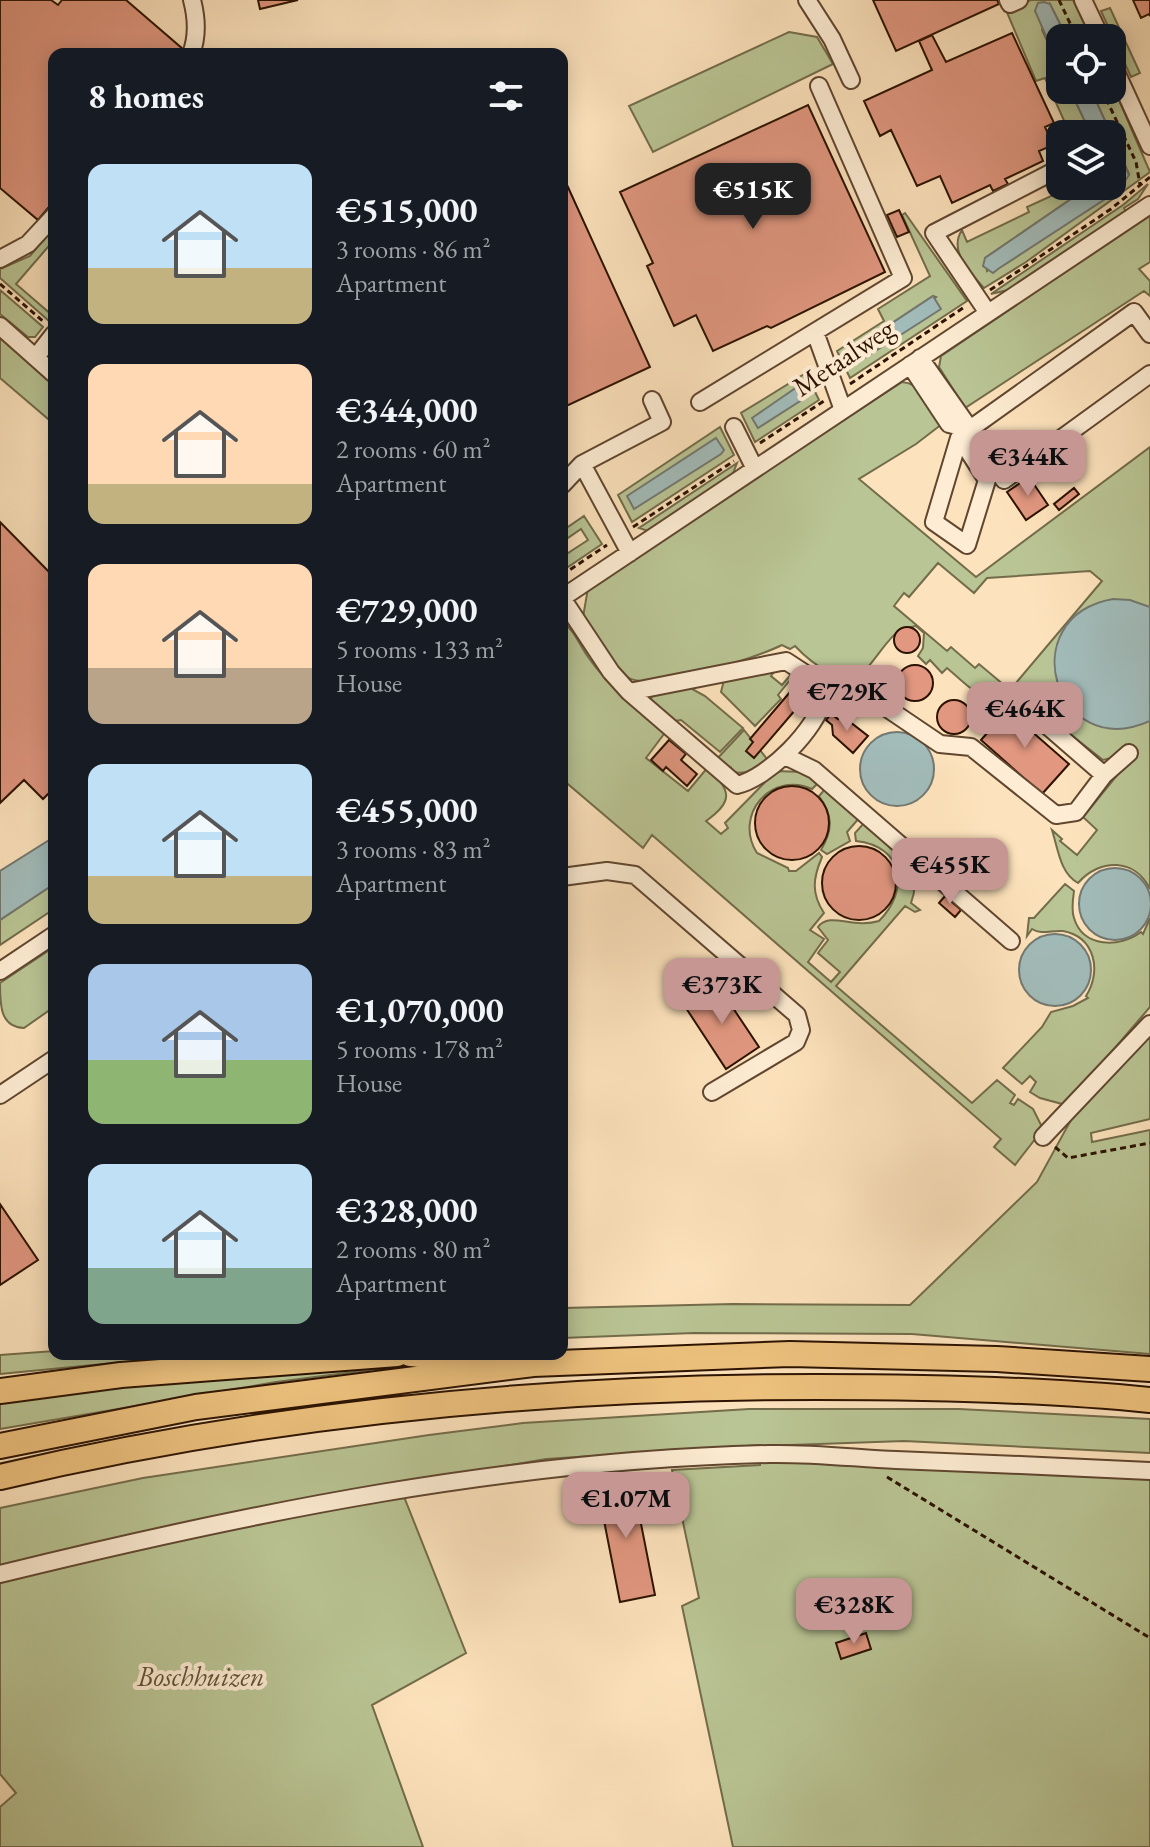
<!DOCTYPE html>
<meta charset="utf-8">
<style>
:root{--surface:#171b24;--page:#242831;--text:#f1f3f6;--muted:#9ea1a6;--accent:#c59692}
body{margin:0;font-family:"EB Garamond",serif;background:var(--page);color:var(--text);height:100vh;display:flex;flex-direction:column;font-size:30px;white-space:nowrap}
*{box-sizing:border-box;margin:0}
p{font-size:26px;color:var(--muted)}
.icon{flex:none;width:44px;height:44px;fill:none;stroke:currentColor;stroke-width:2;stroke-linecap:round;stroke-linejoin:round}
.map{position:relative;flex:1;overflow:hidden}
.panel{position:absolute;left:48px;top:48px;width:520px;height:1312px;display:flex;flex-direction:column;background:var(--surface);border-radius:16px;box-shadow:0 4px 20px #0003}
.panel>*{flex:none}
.fabs{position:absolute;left:1046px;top:24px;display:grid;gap:16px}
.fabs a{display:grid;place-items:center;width:80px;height:80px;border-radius:16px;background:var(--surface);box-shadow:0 4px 20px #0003;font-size:40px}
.price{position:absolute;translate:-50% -68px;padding:0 18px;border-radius:16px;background:var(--accent);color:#111;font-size:26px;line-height:52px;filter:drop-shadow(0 2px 4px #0008)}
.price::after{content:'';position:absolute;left:50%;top:48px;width:24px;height:18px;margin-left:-12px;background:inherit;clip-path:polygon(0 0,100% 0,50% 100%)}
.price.on{background:#222;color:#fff}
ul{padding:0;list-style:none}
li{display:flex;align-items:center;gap:24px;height:200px;padding:0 40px}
li span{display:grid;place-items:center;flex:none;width:224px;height:160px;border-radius:16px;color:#555}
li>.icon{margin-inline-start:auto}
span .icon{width:96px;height:96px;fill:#fffc;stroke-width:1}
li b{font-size:34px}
h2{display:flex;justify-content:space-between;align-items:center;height:96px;padding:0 40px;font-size:34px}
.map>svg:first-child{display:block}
</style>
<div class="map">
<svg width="1150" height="1847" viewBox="0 0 1150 1847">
<rect width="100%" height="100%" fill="#fde3bd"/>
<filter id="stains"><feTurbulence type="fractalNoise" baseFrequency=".0025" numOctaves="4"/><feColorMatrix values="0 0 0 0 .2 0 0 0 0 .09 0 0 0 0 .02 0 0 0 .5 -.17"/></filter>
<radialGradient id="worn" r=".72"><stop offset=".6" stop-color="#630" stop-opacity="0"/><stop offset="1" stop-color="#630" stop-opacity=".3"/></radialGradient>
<path fill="#bac595" stroke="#736c4a" stroke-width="2" fill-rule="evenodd" d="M1031,0H1073L1091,38H1067L1050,4L1042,30L1060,68V90H1070L1091,134H1070L1045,78L1036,81L1006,10Z
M1110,8L1140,73L1131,77L1101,11Z
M789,32L817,37L833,64L653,152L629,106Z
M1112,84L1150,172L1026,262L984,288C970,272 948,251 962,230L967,242L1029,212L1027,207L1073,186H1090L985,258L987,271L1129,174L1091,90H1112Z
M1148,184L1138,199L1124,208L1127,213L1012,289L991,294L1123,205Z
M905,213L967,301L850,378L837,351L884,321L878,309L930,276L902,215ZM933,296L936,297L852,365L847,353Z
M1150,214V262L1139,269L1150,281V296L1144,291L965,408L939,367L941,356Z
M54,227V240L16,284L53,316L49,321L0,278V269L30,256Z
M0,290L43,327L35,337H28L0,314Z
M0,337L54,383V424L0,378Z
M806,373L819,400L755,442L741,413Z
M902,382C924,384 932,406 942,424L916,444L859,479L976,577L1150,447V889C1135,858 1100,858 1078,883C1060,873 1058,849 1052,830L1062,839L1060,841L1077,855L1097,830L1083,817L1136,752L1103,760L1014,690C972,696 980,696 947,668L942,673L930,660L926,664L918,656L923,648L924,633L916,626L901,629C887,639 879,655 867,668C846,691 811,663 795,646L790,649L782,645C756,658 650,693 627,677C608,663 595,636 583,617L588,588ZM938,563L974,593L987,578L1090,571L1102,581L1010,690L979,664L975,668L951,647L947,651L894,606L904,593L909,597Z
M720,427L734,455L632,522L618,495Z
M737,463L732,476L648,531L639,528Z
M584,516L602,544L562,571V557L588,540L581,529L562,542V531Z
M562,621C574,630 579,644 588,657C609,687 637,709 667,730L646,758L688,791L708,767C730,791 735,800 706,821L721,834L728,828L725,823L776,771L803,772L818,783L812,789C771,771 733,815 757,853L788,868L789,871H796L819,853L822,857C813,878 811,893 824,913L810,930L824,939L808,962L831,982L840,972L818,953L828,940L818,927C830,911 852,929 879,921C910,890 904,846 856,841L855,833L865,822C890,843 926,865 911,903L920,910L915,912L905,906L836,986L972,1103L997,1080L1015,1095L1010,1103L1014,1105L1018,1099L1033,1109L1043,1129L1015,1165L994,1147L1001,1139L652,835L643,848L562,779Z
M778,667L771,676L782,685L793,672L794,675L778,695L781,699L755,726L721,692L725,676Z
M685,685L705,696L743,728L720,752L681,720L674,721L650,700L655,692Z
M744,730L767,759C757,769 747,775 732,772L731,768L728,771L715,761Z
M826,788L860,817L847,832L850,841L827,854L821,850C833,830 833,815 819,796Z
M54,884V909L0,945V920Z
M1065,884L1074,891C1073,899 1071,910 1074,918C1083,948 1120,948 1141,932L1143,934L1150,918V1007L1066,1105L1040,1098L1030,1092L1036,1082L1030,1076L1022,1084L1003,1068L1042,1027L1051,1012L1073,1006L1088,998L1086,996C1102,971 1095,937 1063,931C1052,930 1041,935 1032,929L1027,936L1029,918H1034Z
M54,947V1007L24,1028C0,1027 0,1005 0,983Z
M1150,1034V1119L1091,1133L1092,1142L1150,1130V1354L912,1334L694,1333L562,1338V1308L733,1304L910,1305L1037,1182L1072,1118Z
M54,1351V1354H206L0,1374V1355Z
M440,1361L276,1382L0,1429V1396Z
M749,1409H959L1150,1419V1453L904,1441L762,1446L1150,1467V1847H733L682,1606L699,1598L672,1470L760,1465V1445L546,1459L399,1484L466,1653L372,1705L423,1847H0V1807L16,1793L0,1774V1508L143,1478L429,1435L523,1423Z"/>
<path fill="#a2bcba" stroke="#737870" stroke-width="2" d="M1044,2L1050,4L1067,38H1060V68L1035,11L1038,3Z
M1070,90H1091L1111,134H1091Z
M1112,137L1129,175L1119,190L998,269L993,273L983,266L985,258L1090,186H1112Z
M933,296L941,309L852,366L847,353Z
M800,385L808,396L758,428L752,418Z
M716,438L724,450L721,454L634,509L627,496Z
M1113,599L1130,600L1150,607V721C1055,764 1011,617 1113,599Z
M860 769a37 37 0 1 1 74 0a37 37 0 1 1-74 0Z
M54,837V884L0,920V871Z
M1079 904a36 36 0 1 1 72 0a36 36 0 1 1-72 0Z
M1019 970a36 36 0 1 1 72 0a36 36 0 1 1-72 0Z"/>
<path fill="#e19780" stroke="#2c1200" stroke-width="2" d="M0,0H51L58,5L62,0H126L184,50L181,54H54V201L38,220L0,188Z
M258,0H298L260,9Z
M873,0H997L999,4L896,51Z
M1133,0H1150V16L1149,14L1141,18Z
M1012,33L1054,123L1045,127L1053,145L1039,151L1043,161L1005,179L1008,184L993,191L990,185L952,203L940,176L917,186L891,130L880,136L864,101L932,70L919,41L932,35L946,62Z
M808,105L885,272L771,328L767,326L713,351L696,315L674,326L647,266L653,263L620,192Z
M567,185L650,367L562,408V187Z
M899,210L909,232L897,237L887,215Z
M1029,477L1048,505L1026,520L1007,492Z
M1074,488L1079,494L1059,510L1054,504Z
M0,522L54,577V788L43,799L24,780L0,803Z
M894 640a13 13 0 1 1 26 0a13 13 0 1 1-26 0Z
M897 683a18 18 0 1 1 36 0a18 18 0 1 1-36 0Z
M796,685L808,695L754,758L746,751L753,742L750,739Z
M937 717a17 17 0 1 1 34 0a17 17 0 1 1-34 0Z
M1013,704L1028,716L1022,723L1069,764L1042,794L981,740Z
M831,714L838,719L841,715L868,736L853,753L833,735L832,725L826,720Z
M669,740L686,754L681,760L697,774L687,786L666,767L663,771L651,760Z
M755 823a37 37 0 1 1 74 0a37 37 0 1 1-74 0Z
M822 883a37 37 0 1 1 74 0a37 37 0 1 1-74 0Z
M945,896L961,910L955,917L939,903Z
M717,984L759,1047L726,1069L684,1005Z
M0,1204L38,1260L0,1285Z
M632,1478L655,1595L620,1602L597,1485Z
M866,1633L871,1649L841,1659L836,1643Z"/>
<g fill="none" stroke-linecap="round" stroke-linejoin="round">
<g stroke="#60462f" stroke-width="20">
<path id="minor" d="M807,0L832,39L851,80
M1008,0L1010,4L1019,0
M1083,0L1101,38
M191,54C198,36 197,19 192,0
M1112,63L1150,146
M0,259L28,244L54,216
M988,313L934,233L1060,168
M0,326L54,374
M815,332L843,410
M1150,334L1134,312L970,429L1004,480L1150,374
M36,357L54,334
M920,358L970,429L967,449L987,480L967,545L934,522L959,438L970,429
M910,365L949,424L970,429
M700,402L903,278L819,86
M734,427L755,469
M562,485L582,464
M630,553L582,464L662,422L652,400
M562,598L1150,205
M562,598L611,672L629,692L737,785C768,778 817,729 824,697L812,678L786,661L629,692
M824,697L869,696L940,744L971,747L1056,815L1076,812L1104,775L1013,696
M785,756L814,770L1011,941
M1104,775L1129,753
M562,877L607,871L635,875L797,1015L801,1030L796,1042L712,1092
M0,971L54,935
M0,1095L54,1059
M1043,1137L1150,1024
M0,1574C252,1512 508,1460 769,1454C811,1453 854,1458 896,1460C981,1463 1065,1467 1150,1471"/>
</g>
<g stroke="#2c1200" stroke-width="28">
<path id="highway" d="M410,1354L474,1359
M0,1391L121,1375L397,1354
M0,1446L196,1407L533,1364L790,1354L997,1359L1150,1369
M0,1477C267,1414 543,1387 817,1387C928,1387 1040,1389 1150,1400"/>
</g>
<path stroke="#2c1200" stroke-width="3" stroke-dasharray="6 4" stroke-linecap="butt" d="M1059,0L1077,38
M1102,90L1136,162L1140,185
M0,284L45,323
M990,290L1111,209L1150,177
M850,384L963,308
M760,443L824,401
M633,527L734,461
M562,575L607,545
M1055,1147L1068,1158L1150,1143
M887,1477L1150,1638"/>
<use href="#minor" stroke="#feedd4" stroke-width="16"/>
<use href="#highway" stroke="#eec27e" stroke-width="24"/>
</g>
<g text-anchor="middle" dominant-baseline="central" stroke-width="8" stroke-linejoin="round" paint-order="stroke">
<g font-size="28" fill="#2c1200" stroke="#feedd4">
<text transform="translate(843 357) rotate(-34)">Metaalweg</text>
</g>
<g font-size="28" font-style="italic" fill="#5e5134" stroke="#feedd4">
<text x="201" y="1676">Boschhuizen</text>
</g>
</g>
<rect width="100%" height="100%" filter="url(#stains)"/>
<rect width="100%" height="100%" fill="url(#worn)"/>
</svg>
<div class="fabs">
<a><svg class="icon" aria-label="locate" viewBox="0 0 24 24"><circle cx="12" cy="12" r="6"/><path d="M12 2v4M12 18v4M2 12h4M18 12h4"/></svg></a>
<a><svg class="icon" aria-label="layers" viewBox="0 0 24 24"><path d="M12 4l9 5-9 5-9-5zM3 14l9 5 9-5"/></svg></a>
</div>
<b class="price on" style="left:753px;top:231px">€515K</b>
<b class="price" style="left:1028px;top:498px">€344K</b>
<b class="price" style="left:847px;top:733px">€729K</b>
<b class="price" style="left:1025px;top:750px">€464K</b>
<b class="price" style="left:950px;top:906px">€455K</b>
<b class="price" style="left:722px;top:1026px">€373K</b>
<b class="price" style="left:626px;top:1540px">€1.07M</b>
<b class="price" style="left:854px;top:1646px">€328K</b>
<section class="panel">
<h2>8 homes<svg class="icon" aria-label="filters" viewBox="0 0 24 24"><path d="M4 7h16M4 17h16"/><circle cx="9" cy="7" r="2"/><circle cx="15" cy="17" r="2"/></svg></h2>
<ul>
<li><span style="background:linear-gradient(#bfe0f5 65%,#c2b280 0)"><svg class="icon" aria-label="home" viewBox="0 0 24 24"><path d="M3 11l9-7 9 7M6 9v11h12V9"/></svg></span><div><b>€515,000</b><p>3 rooms · 86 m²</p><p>Apartment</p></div></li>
<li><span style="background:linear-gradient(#ffd9b3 75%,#c2b280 0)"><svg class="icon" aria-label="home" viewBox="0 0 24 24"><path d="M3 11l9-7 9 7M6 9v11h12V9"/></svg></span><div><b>€344,000</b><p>2 rooms · 60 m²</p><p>Apartment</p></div></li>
<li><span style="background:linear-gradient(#ffd9b3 65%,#b9a48a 0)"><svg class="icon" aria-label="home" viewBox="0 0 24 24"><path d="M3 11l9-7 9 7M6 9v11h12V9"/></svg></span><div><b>€729,000</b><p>5 rooms · 133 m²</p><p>House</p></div></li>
<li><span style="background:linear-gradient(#bfe0f5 70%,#c2b280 0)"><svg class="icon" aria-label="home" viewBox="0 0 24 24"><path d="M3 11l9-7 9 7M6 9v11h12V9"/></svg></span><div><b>€455,000</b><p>3 rooms · 83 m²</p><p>Apartment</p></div></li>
<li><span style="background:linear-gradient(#a9c7e8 60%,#8fb573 0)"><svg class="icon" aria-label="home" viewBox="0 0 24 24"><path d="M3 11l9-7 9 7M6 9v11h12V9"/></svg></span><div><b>€1,070,000</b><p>5 rooms · 178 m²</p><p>House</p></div></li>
<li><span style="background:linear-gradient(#bfe0f5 65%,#7fa58c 0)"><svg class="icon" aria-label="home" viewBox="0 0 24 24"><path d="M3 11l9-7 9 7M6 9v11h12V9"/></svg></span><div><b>€328,000</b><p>2 rooms · 80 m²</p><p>Apartment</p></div></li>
</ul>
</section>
</div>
